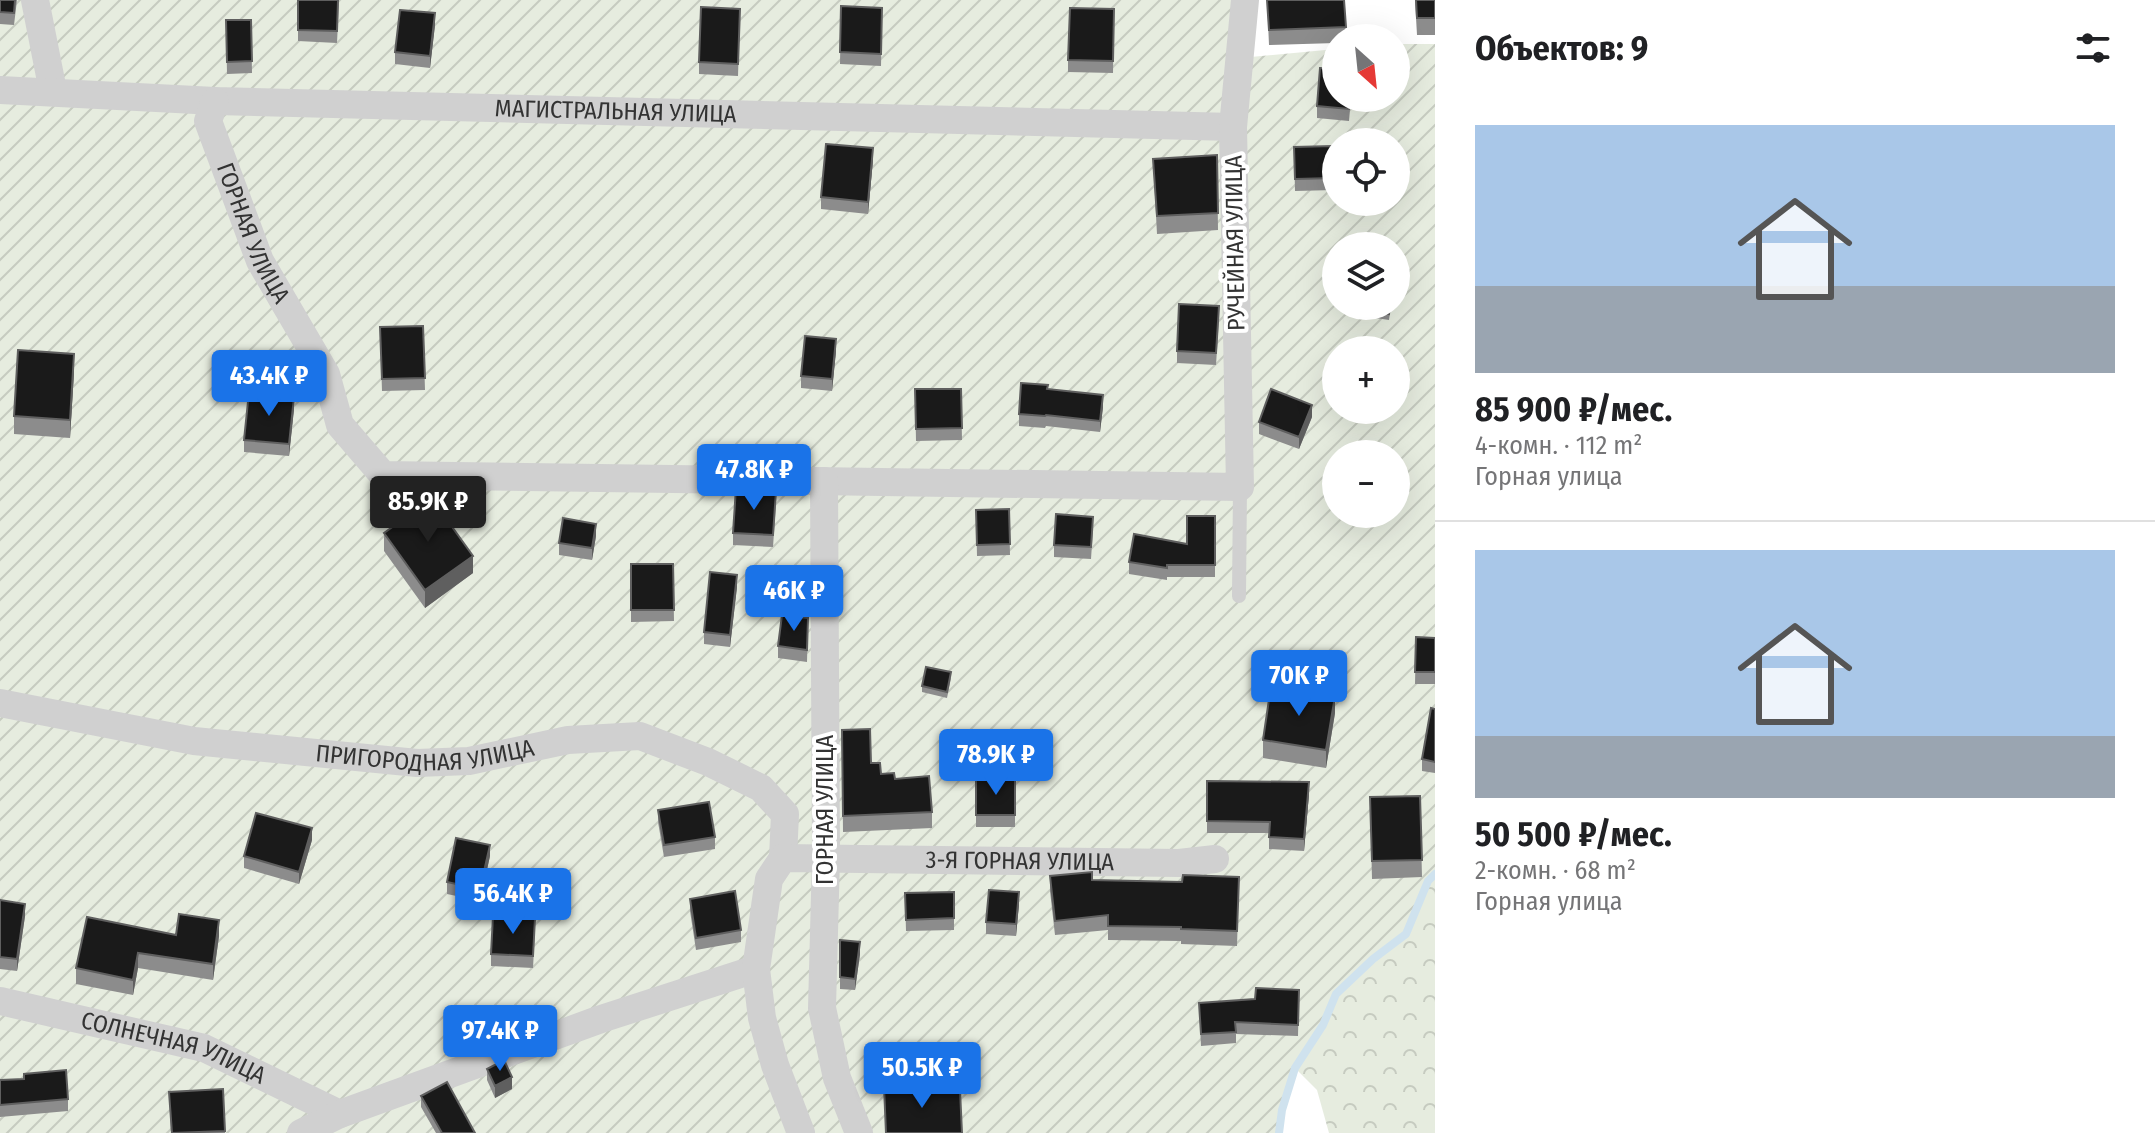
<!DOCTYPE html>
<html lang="ru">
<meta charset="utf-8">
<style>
:root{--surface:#fff;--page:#f2f2f2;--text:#202124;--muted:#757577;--line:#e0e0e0;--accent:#1a73e8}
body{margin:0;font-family:"Fira Sans Condensed",sans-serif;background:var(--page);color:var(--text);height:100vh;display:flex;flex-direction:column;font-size:30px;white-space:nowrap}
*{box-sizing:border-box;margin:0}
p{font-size:26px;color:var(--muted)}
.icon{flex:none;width:44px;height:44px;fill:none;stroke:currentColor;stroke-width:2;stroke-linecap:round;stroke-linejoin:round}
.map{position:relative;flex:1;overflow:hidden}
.details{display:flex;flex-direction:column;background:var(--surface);width:720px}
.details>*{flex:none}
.needle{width:52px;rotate:153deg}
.controls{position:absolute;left:1322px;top:24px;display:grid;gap:16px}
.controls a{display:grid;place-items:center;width:88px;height:88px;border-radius:50%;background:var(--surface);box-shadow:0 8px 32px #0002;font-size:40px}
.price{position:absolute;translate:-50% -68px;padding:0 18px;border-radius:8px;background:var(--accent);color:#fff;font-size:26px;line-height:52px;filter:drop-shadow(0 2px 4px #0008)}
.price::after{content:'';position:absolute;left:50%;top:48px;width:24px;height:18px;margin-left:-12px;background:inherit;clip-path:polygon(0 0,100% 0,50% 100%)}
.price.selected{background:#222;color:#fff}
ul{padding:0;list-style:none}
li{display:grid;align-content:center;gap:16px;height:424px;padding:0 40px}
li+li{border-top:2px solid var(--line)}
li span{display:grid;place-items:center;height:248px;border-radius:0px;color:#555}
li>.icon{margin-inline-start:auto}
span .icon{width:144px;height:144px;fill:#fffc;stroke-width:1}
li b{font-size:34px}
h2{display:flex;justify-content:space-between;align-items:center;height:96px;padding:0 40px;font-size:34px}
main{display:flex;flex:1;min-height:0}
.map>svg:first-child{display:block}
</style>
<main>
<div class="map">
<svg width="1435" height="1133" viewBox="0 0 1435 1133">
<defs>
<pattern id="forest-crowns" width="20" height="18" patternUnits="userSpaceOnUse" patternTransform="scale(2)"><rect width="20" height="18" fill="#e6ecdf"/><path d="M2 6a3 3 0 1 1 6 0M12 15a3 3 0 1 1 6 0" fill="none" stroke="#c6cbc0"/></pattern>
<pattern id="garden-furrows" width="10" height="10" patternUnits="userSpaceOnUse" patternTransform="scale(2)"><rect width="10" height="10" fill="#e6ecdf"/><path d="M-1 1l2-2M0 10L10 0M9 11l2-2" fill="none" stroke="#c6cbc0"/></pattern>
</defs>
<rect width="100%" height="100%" fill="#fff"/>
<path fill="url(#forest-crowns)" d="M1435,874V1133H1329L1317,1090L1295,1068L1321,1028L1336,994L1373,959L1406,934L1428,881Z"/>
<path fill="url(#garden-furrows)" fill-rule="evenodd" d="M0,0H1245L1240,58L1336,49V98H1396V44H1435V874L1428,881L1406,934L1373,959L1336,994L1321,1028L1295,1068L1280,1133H0ZM1336,142H1396V202H1336ZM1336,246H1396V306H1336ZM1336,350H1396V410H1336ZM1336,454H1396V514H1336Z"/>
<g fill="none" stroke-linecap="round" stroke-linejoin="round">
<path stroke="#cfe2ee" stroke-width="8" d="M1279,1133L1282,1110L1295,1068L1323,1025L1336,994L1373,959L1406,934L1428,881L1435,874"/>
<path stroke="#d0d0d0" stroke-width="14" d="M1239,596L1240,487"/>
<g stroke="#d0d0d0" stroke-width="28">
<path d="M35,0L53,91"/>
<path id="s1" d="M0,90L215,101L1233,127"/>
<path id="s2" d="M215,101L208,121L260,261L326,374L340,425L383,475L1240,487L1233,127L1245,0"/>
<path d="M824,481L826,857L822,1008L837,1078L859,1133"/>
<path id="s3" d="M0,703L194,741L417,763L469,761L568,740L640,736L708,762L761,788L785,814L783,858"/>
<path id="s4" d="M0,1001L204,1048L340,1114"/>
<path d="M301,1133L340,1114L601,1019L756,969"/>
<path id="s5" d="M801,1133L775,1065L762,1018L756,969L769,879L783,858L1179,863L1215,859"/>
</g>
</g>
<path fill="#8c8c8c" d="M0,0H17L14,25L0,24Z
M298,0H339L337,43L298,41Z
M1267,0H1344L1346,38H1336V43L1269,45Z
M1415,0H1435V35H1417Z
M841,6L882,8L881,66L840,64Z
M740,9L738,76L699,74V62Z
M1114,9L1113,73L1068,72V60Z
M226,20H251L252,73L227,74Z
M435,25L430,68L395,64V52Z
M1336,98H1351L1349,121L1317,118V106Z
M1333,146L1334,190L1295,191L1294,147Z
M1217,155L1218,230L1157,234L1153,159Z
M873,160L868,214L821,209V197Z
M1357,306H1391L1389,320L1356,315Z
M1219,318L1216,365L1177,363V351Z
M423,326L425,390L382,391L380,327Z
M836,351L832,391L801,388V376Z
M74,372L70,438L14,434V416Z
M915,389H961L962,440L916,441Z
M1047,389L1103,407L1100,432L1046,426L1045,428L1019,426V414Z
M294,409L289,456L244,452V440Z
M1312,417L1299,449L1259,434V422Z
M776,503L773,547L733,545V533Z
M1009,509L1010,555L977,556L976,510Z
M1215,516V577H1167V580L1129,574V562L1187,544Z
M1093,529L1091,559L1054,557V545Z
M384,533L473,573L425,608L384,551Z
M596,536L592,560L559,555V543Z
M631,564H673L674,621L631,622Z
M737,587L730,647L704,644V632Z
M808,618L807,662L778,658V646Z
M1416,637L1435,638V684H1415Z
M951,678L947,698L922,692V686Z
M1435,709V773L1422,771V759Z
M1335,713L1326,768L1263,758V740Z
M842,730L881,774L895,779L932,812V828L843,832Z
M976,779H1015V827H976Z
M1207,781L1309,794L1304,851L1269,849V833H1207Z
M1420,796L1422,877L1372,879L1370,797Z
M658,810L715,837V849L664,857L658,822Z
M312,840L299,884L244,868V856Z
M490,856L480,901L447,894V882Z
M1050,876L1092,880L1182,882L1239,877L1237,946L1181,944V941L1108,940V930L1055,935L1050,891Z
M954,892V930L906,931L905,893Z
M690,899L741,930V942L696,950L690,911Z
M0,900L25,916L17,971L0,969Z
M1019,904L1016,936L986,934V922Z
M535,930L533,968L491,966V954Z
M176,935L219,936L213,980L138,968L133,995L76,984V968Z
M840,940L860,954L855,990L840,989Z
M1299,990L1298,1036L1236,1034V1043L1201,1046L1199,1003L1255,999Z
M487,1069L512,1089L495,1098L487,1080Z
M0,1080L68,1099V1111L0,1117Z
M223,1089L225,1133H171L169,1092Z
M421,1096L475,1133H436L421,1107Z"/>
<path fill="#5f5f5f" d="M435,13V25L430,68V56Z
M873,148V160L868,214V202Z
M836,339V351L832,391V379Z
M74,354V372L70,438V420Z
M1103,395V407L1100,432V421Z
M294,397V409L289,456V444Z
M1312,405V417L1299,449V437Z
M596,524V536L592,560V548Z
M473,556V573L425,608V590Z
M737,575V587L730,647V635Z
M1335,696V713L1326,768V750Z
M1309,782V794L1304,851V839Z
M312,828V840L299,884V872Z
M490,845V856L480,901V889Z
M1019,892V904L1016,936V924Z
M25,904V916L17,971V959Z
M219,920V936L213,980V964Z
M860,942V954L855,990V979Z
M138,953V968L133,995V980Z
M512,1077V1089L495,1098V1086Z"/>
<path fill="#1a1a1a" stroke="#5f5f5f" stroke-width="2" d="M0,0H15L14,13L0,12Z
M298,0H338L337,31L298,30Z
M1267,0H1344L1346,27L1269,30Z
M1416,0H1435V18H1417Z
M841,6L882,8L881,54L840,52Z
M701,7L740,9L738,64L699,62Z
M1070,8L1114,9L1113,61L1068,60Z
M400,10L435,13L430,56L395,52Z
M226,20H251L252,61L227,62Z
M1320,68L1336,70V98H1350L1349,109L1317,106Z
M826,144L873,148L868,202L821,197Z
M1333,146L1334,178L1295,179L1294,147Z
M1217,155L1218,213L1157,216L1153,159Z
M1179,304L1219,306L1216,353L1177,351Z
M1357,306H1390L1389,314L1356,309Z
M423,326L425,378L382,379L380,327Z
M805,336L836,339L832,379L801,376Z
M18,350L74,354L70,420L14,416Z
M1021,383L1048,385L1047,389L1103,395L1100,421L1046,415L1045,416L1019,414Z
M915,389H961L962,428L916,429Z
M1271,389L1312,405L1299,437L1259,422Z
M249,392L294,397L289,444L244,440Z
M736,488L776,491L773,535L733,533Z
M432,499L473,556L425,590L384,533Z
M1009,509L1010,544L977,545L976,510Z
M1056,514L1093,517L1091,547L1054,545Z
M1187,516H1215V565H1167V568L1129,562L1134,534L1187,544Z
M563,518L596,524L592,548L559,543Z
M631,564H673L674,610H631Z
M710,572L737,575L730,635L704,632Z
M782,615L808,618L807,650L778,646Z
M1416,637L1435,638V672H1415Z
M926,667L951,672L947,692L922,686Z
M1271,686L1335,696L1326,750L1263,740Z
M1431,708L1435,709V762L1422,759Z
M870,729L871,763H880L881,774L894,773L895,779L929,776L932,812L843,816L842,730Z
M976,779H1015V815H976Z
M1207,781L1309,782L1304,839L1269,837L1270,822L1207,821Z
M1420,796L1422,860L1372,861L1370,797Z
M709,802L715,837L664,845L658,810Z
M256,813L312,828L299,872L244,856Z
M456,838L490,845L480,889L447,882Z
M1092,872V880L1182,882L1183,875L1239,877L1237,931L1181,929V927L1108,926V915L1055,921L1050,876Z
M989,890L1019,892L1016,924L986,922Z
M735,891L741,930L696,938L690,899Z
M954,892V918L906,920L905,893Z
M0,900L25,904L17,959L0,957Z
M179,914L219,920L213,964L138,953L133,980L76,968L87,917L176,935Z
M493,916L535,918L533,956L491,954Z
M840,940L860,942L855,979L840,977Z
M1256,988L1299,990L1298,1025L1235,1022L1236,1032L1201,1034L1199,1003L1255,999Z
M504,1060L512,1077L495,1086L487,1069Z
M66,1070L68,1099L0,1105V1080L24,1079V1074Z
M447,1082L475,1133H442L421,1096Z
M928,1084V1091L960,1090L962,1133H886L884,1086Z
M223,1089L225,1131L172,1133L169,1092Z"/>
<g text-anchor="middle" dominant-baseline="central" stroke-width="8" stroke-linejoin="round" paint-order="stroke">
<g font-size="24" fill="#333" stroke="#fff">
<text stroke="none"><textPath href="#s1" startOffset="616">МАГИСТРАЛЬНАЯ УЛИЦА</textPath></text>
<text stroke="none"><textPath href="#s2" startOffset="142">ГОРНАЯ УЛИЦА</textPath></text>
<text transform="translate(1235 243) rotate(-91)">РУЧЕЙНАЯ УЛИЦА</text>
<text stroke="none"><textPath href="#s3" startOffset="430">ПРИГОРОДНАЯ УЛИЦА</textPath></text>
<text transform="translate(825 810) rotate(-90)">ГОРНАЯ УЛИЦА</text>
<text stroke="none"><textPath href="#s5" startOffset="524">3-Я ГОРНАЯ УЛИЦА</textPath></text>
<text stroke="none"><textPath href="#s4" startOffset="180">СОЛНЕЧНАЯ УЛИЦА</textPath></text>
</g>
</g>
</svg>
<div class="controls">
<a><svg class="needle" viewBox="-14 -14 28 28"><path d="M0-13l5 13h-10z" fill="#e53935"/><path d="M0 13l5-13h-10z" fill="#757577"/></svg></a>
<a><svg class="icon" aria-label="locate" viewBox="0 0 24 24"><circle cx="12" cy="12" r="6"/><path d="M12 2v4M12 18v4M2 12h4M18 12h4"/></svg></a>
<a><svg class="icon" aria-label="layers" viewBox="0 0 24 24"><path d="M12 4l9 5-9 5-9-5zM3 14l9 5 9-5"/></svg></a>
<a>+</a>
<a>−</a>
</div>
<b class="price" style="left:269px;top:418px">43.4K ₽</b>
<b class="price" style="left:754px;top:512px">47.8K ₽</b>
<b class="price selected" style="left:428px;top:544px">85.9K ₽</b>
<b class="price" style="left:794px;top:633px">46K ₽</b>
<b class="price" style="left:1299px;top:718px">70K ₽</b>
<b class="price" style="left:996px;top:797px">78.9K ₽</b>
<b class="price" style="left:513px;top:936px">56.4K ₽</b>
<b class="price" style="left:500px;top:1073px">97.4K ₽</b>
<b class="price" style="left:922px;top:1110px">50.5K ₽</b>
</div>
<section class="details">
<h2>Объектов: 9<svg class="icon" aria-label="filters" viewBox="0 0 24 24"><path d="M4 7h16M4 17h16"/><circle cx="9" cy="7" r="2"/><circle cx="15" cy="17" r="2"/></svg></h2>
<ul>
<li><span style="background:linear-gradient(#a9c7e8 65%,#9aa5b1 0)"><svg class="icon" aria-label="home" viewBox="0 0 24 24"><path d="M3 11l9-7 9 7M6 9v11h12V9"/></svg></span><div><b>85 900 ₽/мес.</b><p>4-комн. · 112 m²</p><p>Горная улица</p></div></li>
<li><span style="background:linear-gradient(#a9c7e8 75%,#9aa5b1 0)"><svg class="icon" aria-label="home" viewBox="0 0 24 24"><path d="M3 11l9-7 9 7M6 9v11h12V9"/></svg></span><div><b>50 500 ₽/мес.</b><p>2-комн. · 68 m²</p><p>Горная улица</p></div></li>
</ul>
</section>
</main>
